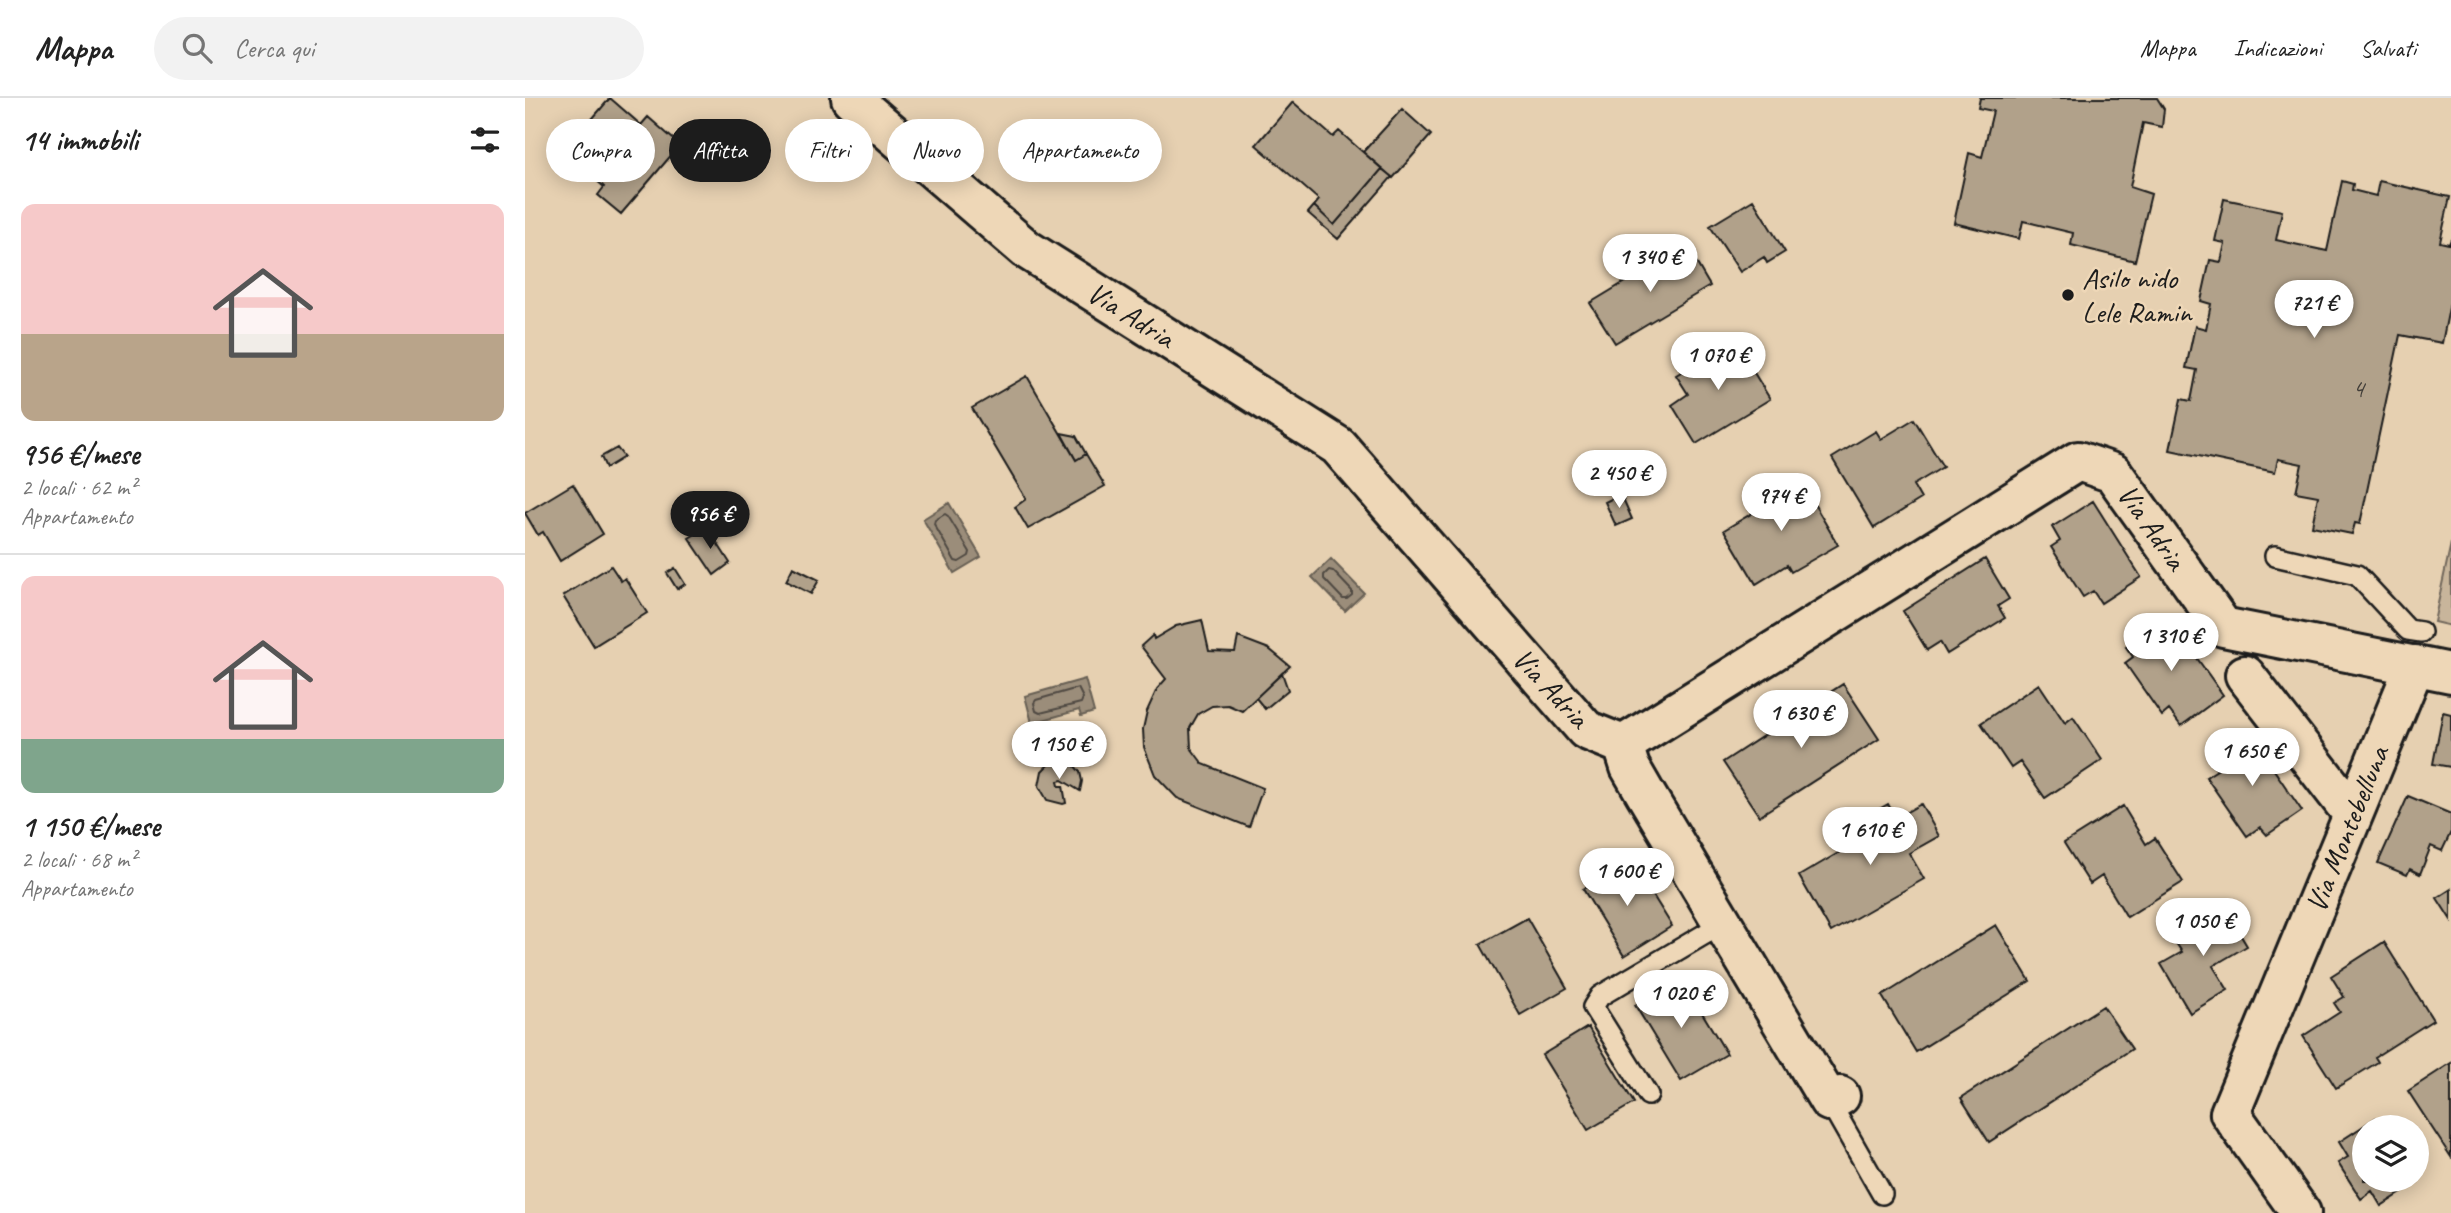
<!DOCTYPE html>
<html lang="it">
<meta charset="utf-8">
<style>
:root{--surface:#fff;--page:#f2f2f2;--text:#222;--muted:#767676;--line:#e0e0e0;--accent:#1c1c1c}
body{margin:0;font-family:Caveat,sans-serif;background:var(--page);color:var(--text);height:100vh;display:flex;flex-direction:column;font-size:26px;white-space:nowrap}
*{box-sizing:border-box;margin:0}
p{font-size:23px;color:var(--muted)}
.icon{flex:none;width:38px;height:38px;fill:none;stroke:currentColor;stroke-width:2;stroke-linecap:round;stroke-linejoin:round}
.map{position:relative;flex:1;overflow:hidden}
.drawer{display:flex;flex-direction:column;background:var(--surface);width:525px}
.drawer>*{flex:none}
.banner{position:absolute;left:21px;top:21px;width:665px;height:63px;display:flex;gap:14px}
.controls{position:absolute;left:1827px;top:1017px;display:grid;gap:14px}
.controls a{display:grid;place-items:center;width:77px;height:77px;border-radius:50%;background:var(--surface);box-shadow:0 4px 18px #0003;font-size:35px}
.price{position:absolute;translate:-50% -60px;padding:0 16px;border-radius:24px;background:#fff;color:#222;font-size:23px;line-height:46px;filter:drop-shadow(0 2px 4px #0008)}
.price::after{content:'';position:absolute;left:50%;top:42px;width:21px;height:16px;margin-left:-10px;background:inherit;clip-path:polygon(0 0,100% 0,50% 100%)}
.price.selected{background:var(--accent);color:#fff}
ul{padding:0;list-style:none}
li{display:grid;align-content:center;gap:14px;height:371px;padding:0 21px}
li+li{border-top:2px solid var(--line)}
li span{display:grid;place-items:center;height:217px;border-radius:14px;color:#555}
li>.icon{margin-inline-start:auto}
span .icon{width:126px;height:126px;fill:#fffc;stroke-width:1}
li b{font-size:30px}
h2{display:flex;justify-content:space-between;align-items:center;height:84px;padding:0 21px;font-size:30px}
.pill{padding:0 24px;border-radius:32px;background:var(--surface);box-shadow:0 4px 18px #0003;font-size:24px;line-height:63px}
.pill.selected{background:var(--accent);color:#fff}
header{display:flex;align-items:center;gap:42px;box-sizing:border-box;height:98px;padding:0 35px;background:var(--surface);border-bottom:2px solid var(--line)}
header strong{font-size:33px}
nav{display:flex;gap:38px;margin-inline-start:auto;font-size:24px}
.search{width:490px;height:63px;background:var(--page);display:flex;align-items:center;gap:18px;box-sizing:border-box;padding:0 24px;border-radius:38px;color:var(--muted);font-size:26px}
main{display:flex;flex:1;min-height:0}
.map>svg:first-child{display:block}
</style>
<header>
<strong>Mappa</strong>
<div class="search"><svg class="icon" aria-label="search" viewBox="0 0 24 24"><circle cx="10" cy="10" r="6"/><path d="M15 15l6 6"/></svg>Cerca qui</div>
<nav><a>Mappa</a><a>Indicazioni</a><a>Salvati</a></nav>
</header>
<main>
<section class="drawer">
<h2>14 immobili<svg class="icon" aria-label="filters" viewBox="0 0 24 24"><path d="M4 7h16M4 17h16"/><circle cx="9" cy="7" r="2"/><circle cx="15" cy="17" r="2"/></svg></h2>
<ul>
<li><span style="background:linear-gradient(#f6c9c9 60%,#b9a48a 0)"><svg class="icon" aria-label="home" viewBox="0 0 24 24"><path d="M3 11l9-7 9 7M6 9v11h12V9"/></svg></span><div><b>956 €/mese</b><p>2 locali · 62 m²</p><p>Appartamento</p></div></li>
<li><span style="background:linear-gradient(#f6c9c9 75%,#7fa58c 0)"><svg class="icon" aria-label="home" viewBox="0 0 24 24"><path d="M3 11l9-7 9 7M6 9v11h12V9"/></svg></span><div><b>1 150 €/mese</b><p>2 locali · 68 m²</p><p>Appartamento</p></div></li>
</ul>
</section>
<div class="map">
<svg width="1926" height="1115" viewBox="0 0 1926 1115">
<rect width="100%" height="100%" fill="#e6d0b1"/>
<filter id="ink" filterUnits="userSpaceOnUse"><feTurbulence type="fractalNoise" baseFrequency=".0143" numOctaves="2"/><feDisplacementMap in="SourceGraphic" scale="14" xChannelSelector="R" yChannelSelector="G"/><feConvolveMatrix kernelMatrix="1 2 1 2 8 2 1 2 1" color-interpolation-filters="sRGB"/></filter>
<g filter="url(#ink)">
<path fill="#c8b59b" stroke="#72685c" stroke-width="2" d="M1926,445V528L1909,524Z"/>
<path fill="#9b8d7a" stroke="#686054" stroke-width="2" d="M424,405L456,459L429,475L398,421Z
M806,461L839,495L820,513L787,479Z
M560,581L569,614L556,618L554,612L507,625L500,598Z"/>
<g fill="none" stroke-linecap="round" stroke-linejoin="round">
<path stroke="#4f4942" stroke-width="2" d="M420,416L423,418L445,454L444,458L434,464L430,463L409,426L410,422Z
M804,472L808,473L827,493V497L822,501H818L799,481V477Z
M553,590L558,600L556,605L515,615L511,613L509,605L511,602Z"/>
</g>
<path fill="#b1a18a" stroke="#1c1c1c" stroke-width="2" d="M85,0L116,27L123,19L155,47L96,116L73,97L79,89L39,54Z
M1455,0H1632L1639,11L1637,29L1618,25L1605,89L1626,96L1610,163L1546,147L1548,135L1498,123L1494,141L1429,125L1444,55L1457,59L1468,13L1453,10Z
M768,4L808,39L814,33L857,71L809,127L789,108L794,102L731,47Z
M877,11L906,37L868,80L838,54Z
M857,71L867,79L813,141L783,115L789,108L809,127Z
M1817,83L1828,86L1827,92L1851,98L1854,83L1925,99L1915,144L1924,146L1926,141V200L1917,245L1875,237L1835,426L1830,425L1827,436L1787,428L1793,398L1771,394L1777,366L1753,361L1750,374L1645,352L1656,301L1666,303L1672,272L1661,270L1670,228L1681,231L1686,206L1676,203L1685,162L1696,164L1700,145L1690,143L1699,101L1757,113L1751,142L1802,153Z
M1228,102L1260,154L1242,165L1239,159L1215,174L1185,128Z
M1161,147L1185,188L1090,245L1065,205Z
M1209,242L1245,301L1171,346L1147,307L1163,296L1151,277Z
M502,278L551,362L561,356L580,388L503,431L490,409L501,401L447,310Z
M1389,321L1418,369L1388,387L1396,401L1349,430L1307,360L1351,333L1356,341Z
M536,335L551,338L561,356L551,362Z
M92,350L99,359L81,370L76,359Z
M1274,380L1313,447L1266,474L1262,467L1231,486L1199,432L1229,414L1226,408Z
M48,386L78,436L35,463L18,434L13,437L0,415Z
M1096,396L1107,421L1091,428L1080,404Z
M1568,403L1616,479L1576,505L1568,493L1558,499L1526,449L1535,443L1527,429Z
M182,429L205,465L189,477L164,440Z
M1460,461L1484,501L1473,508L1480,520L1422,556L1415,544L1402,552L1378,513Z
M86,468L96,483L100,480L122,515L69,548L38,498Z
M268,469L294,482L286,496L261,483Z
M150,470L160,486L152,491L142,475Z
M1643,519L1698,597L1656,628L1644,612L1637,618L1600,565L1608,559L1601,549Z
M677,522L684,553L710,554L713,539L744,551L765,568L717,613L703,607L687,608L673,616L665,630L666,650L678,666L738,690L724,729L652,700L630,677L619,649L618,631L622,613L632,591L641,581L616,548L628,537L629,541L651,528Z
M757,575L763,592L740,611L731,600Z
M1318,586L1354,641L1234,718L1198,664Z
M1514,586L1540,625L1548,619L1577,662L1520,700L1495,664L1486,670L1456,625Z
M1918,614L1926,616V669L1908,666Z
M1724,635L1777,713L1742,737L1735,729L1722,738L1681,679L1692,672L1685,662Z
M533,663L548,666L555,674L557,683L555,693L537,682L533,683L534,688H538L541,705L538,706L522,702L514,688L517,673L524,666Z
M1883,698L1926,716V734L1917,753L1906,748L1895,776L1885,771L1882,777L1853,765Z
M1363,706L1371,720L1396,706L1414,738L1384,755L1399,781L1306,834L1274,778L1349,734L1340,719Z
M1598,708L1621,746L1630,740L1658,784L1602,819L1577,778L1565,786L1539,745Z
M1106,762L1147,828L1099,858L1058,791Z
M1926,791V822L1912,800Z
M1698,808L1722,848L1688,868L1703,892L1665,915L1636,866L1657,854L1647,839Z
M1002,820L1042,890L995,917L955,846Z
M1471,827L1505,883L1391,954L1357,898Z
M1859,844L1908,922L1850,959L1853,964L1811,990L1778,938L1815,914L1809,905L1819,899L1806,878Z
M1156,880L1202,956L1156,983L1110,907Z
M1578,908L1607,951L1464,1044L1436,1000Z
M1063,929L1109,1005L1063,1032L1017,957Z
M1926,965V1059L1883,993Z
M1851,1020L1857,1029H1839V1082H1890L1892,1085L1856,1108L1847,1093L1836,1101L1813,1065L1823,1059L1814,1044Z"/>
<g fill="none" stroke-linecap="round" stroke-linejoin="round">
<g stroke="#1c1c1c" stroke-width="24">
<path id="lane" d="M1750,458L1832,477L1883,532L1896,534
M1123,997L1068,909L1075,898L1197,826
M1304,1003L1357,1096"/>
</g>
<g stroke="#1c1c1c" stroke-width="44">
<path id="street" d="M326,0L501,151L813,348L1061,632L1098,647
M1720,577L1827,715
M1098,647L1553,363L1588,375L1698,529L1926,575
M1098,647L1105,669L1120,695L1304,1003L1315,998
M1776,1115L1705,1015L1890,567"/>
</g>
<use href="#lane" stroke="#eed7b7" stroke-width="19"/>
<use href="#street" stroke="#eed7b7" stroke-width="38"/>
</g>
</g>
<circle fill="#1c1c1c" stroke="#eed7b7" stroke-width="2.5" cx="1543" cy="197" r="7"/>
<g text-anchor="middle" dominant-baseline="central" stroke-width="5" stroke-linejoin="round" paint-order="stroke">
<g font-size="26" fill="#413d38">
<text x="1833" y="290">4</text>
</g>
<g font-size="30" fill="#1c1c1c" stroke="#eed7b7" text-anchor="start">
<text x="1557" y="180">Asilo nido<tspan x="1557" dy="34">Lele Ramin</tspan></text>
</g>
<g font-size="30" fill="#1c1c1c" stroke="#eed7b7">
<text transform="translate(606 217) rotate(32)">Via Adria</text>
<text transform="translate(1627 429) rotate(55)">Via Adria</text>
<text transform="translate(1026 590) rotate(47)">Via Adria</text>
<text transform="translate(1822 731) rotate(-68)">Via Montebelluna</text>
</g>
</g>
</svg>
<div class="controls">
<a><svg class="icon" aria-label="layers" viewBox="0 0 24 24"><path d="M12 4l9 5-9 5-9-5zM3 14l9 5 9-5"/></svg></a>
</div>
<b class="price" style="left:1125px;top:196px">1 340 €</b>
<b class="price" style="left:1789px;top:242px">721 €</b>
<b class="price" style="left:1193px;top:294px">1 070 €</b>
<b class="price" style="left:1094px;top:412px">2 450 €</b>
<b class="price" style="left:1256px;top:435px">974 €</b>
<b class="price selected" style="left:185px;top:453px">956 €</b>
<b class="price" style="left:1646px;top:575px">1 310 €</b>
<b class="price" style="left:1276px;top:652px">1 630 €</b>
<b class="price" style="left:534px;top:683px">1 150 €</b>
<b class="price" style="left:1727px;top:690px">1 650 €</b>
<b class="price" style="left:1345px;top:769px">1 610 €</b>
<b class="price" style="left:1102px;top:810px">1 600 €</b>
<b class="price" style="left:1678px;top:860px">1 050 €</b>
<b class="price" style="left:1156px;top:932px">1 020 €</b>
<div class="banner">
<a class="pill">Compra</a>
<a class="pill selected">Affitta</a>
<a class="pill">Filtri</a>
<a class="pill">Nuovo</a>
<a class="pill">Appartamento</a>
</div>
</div>
</main>
